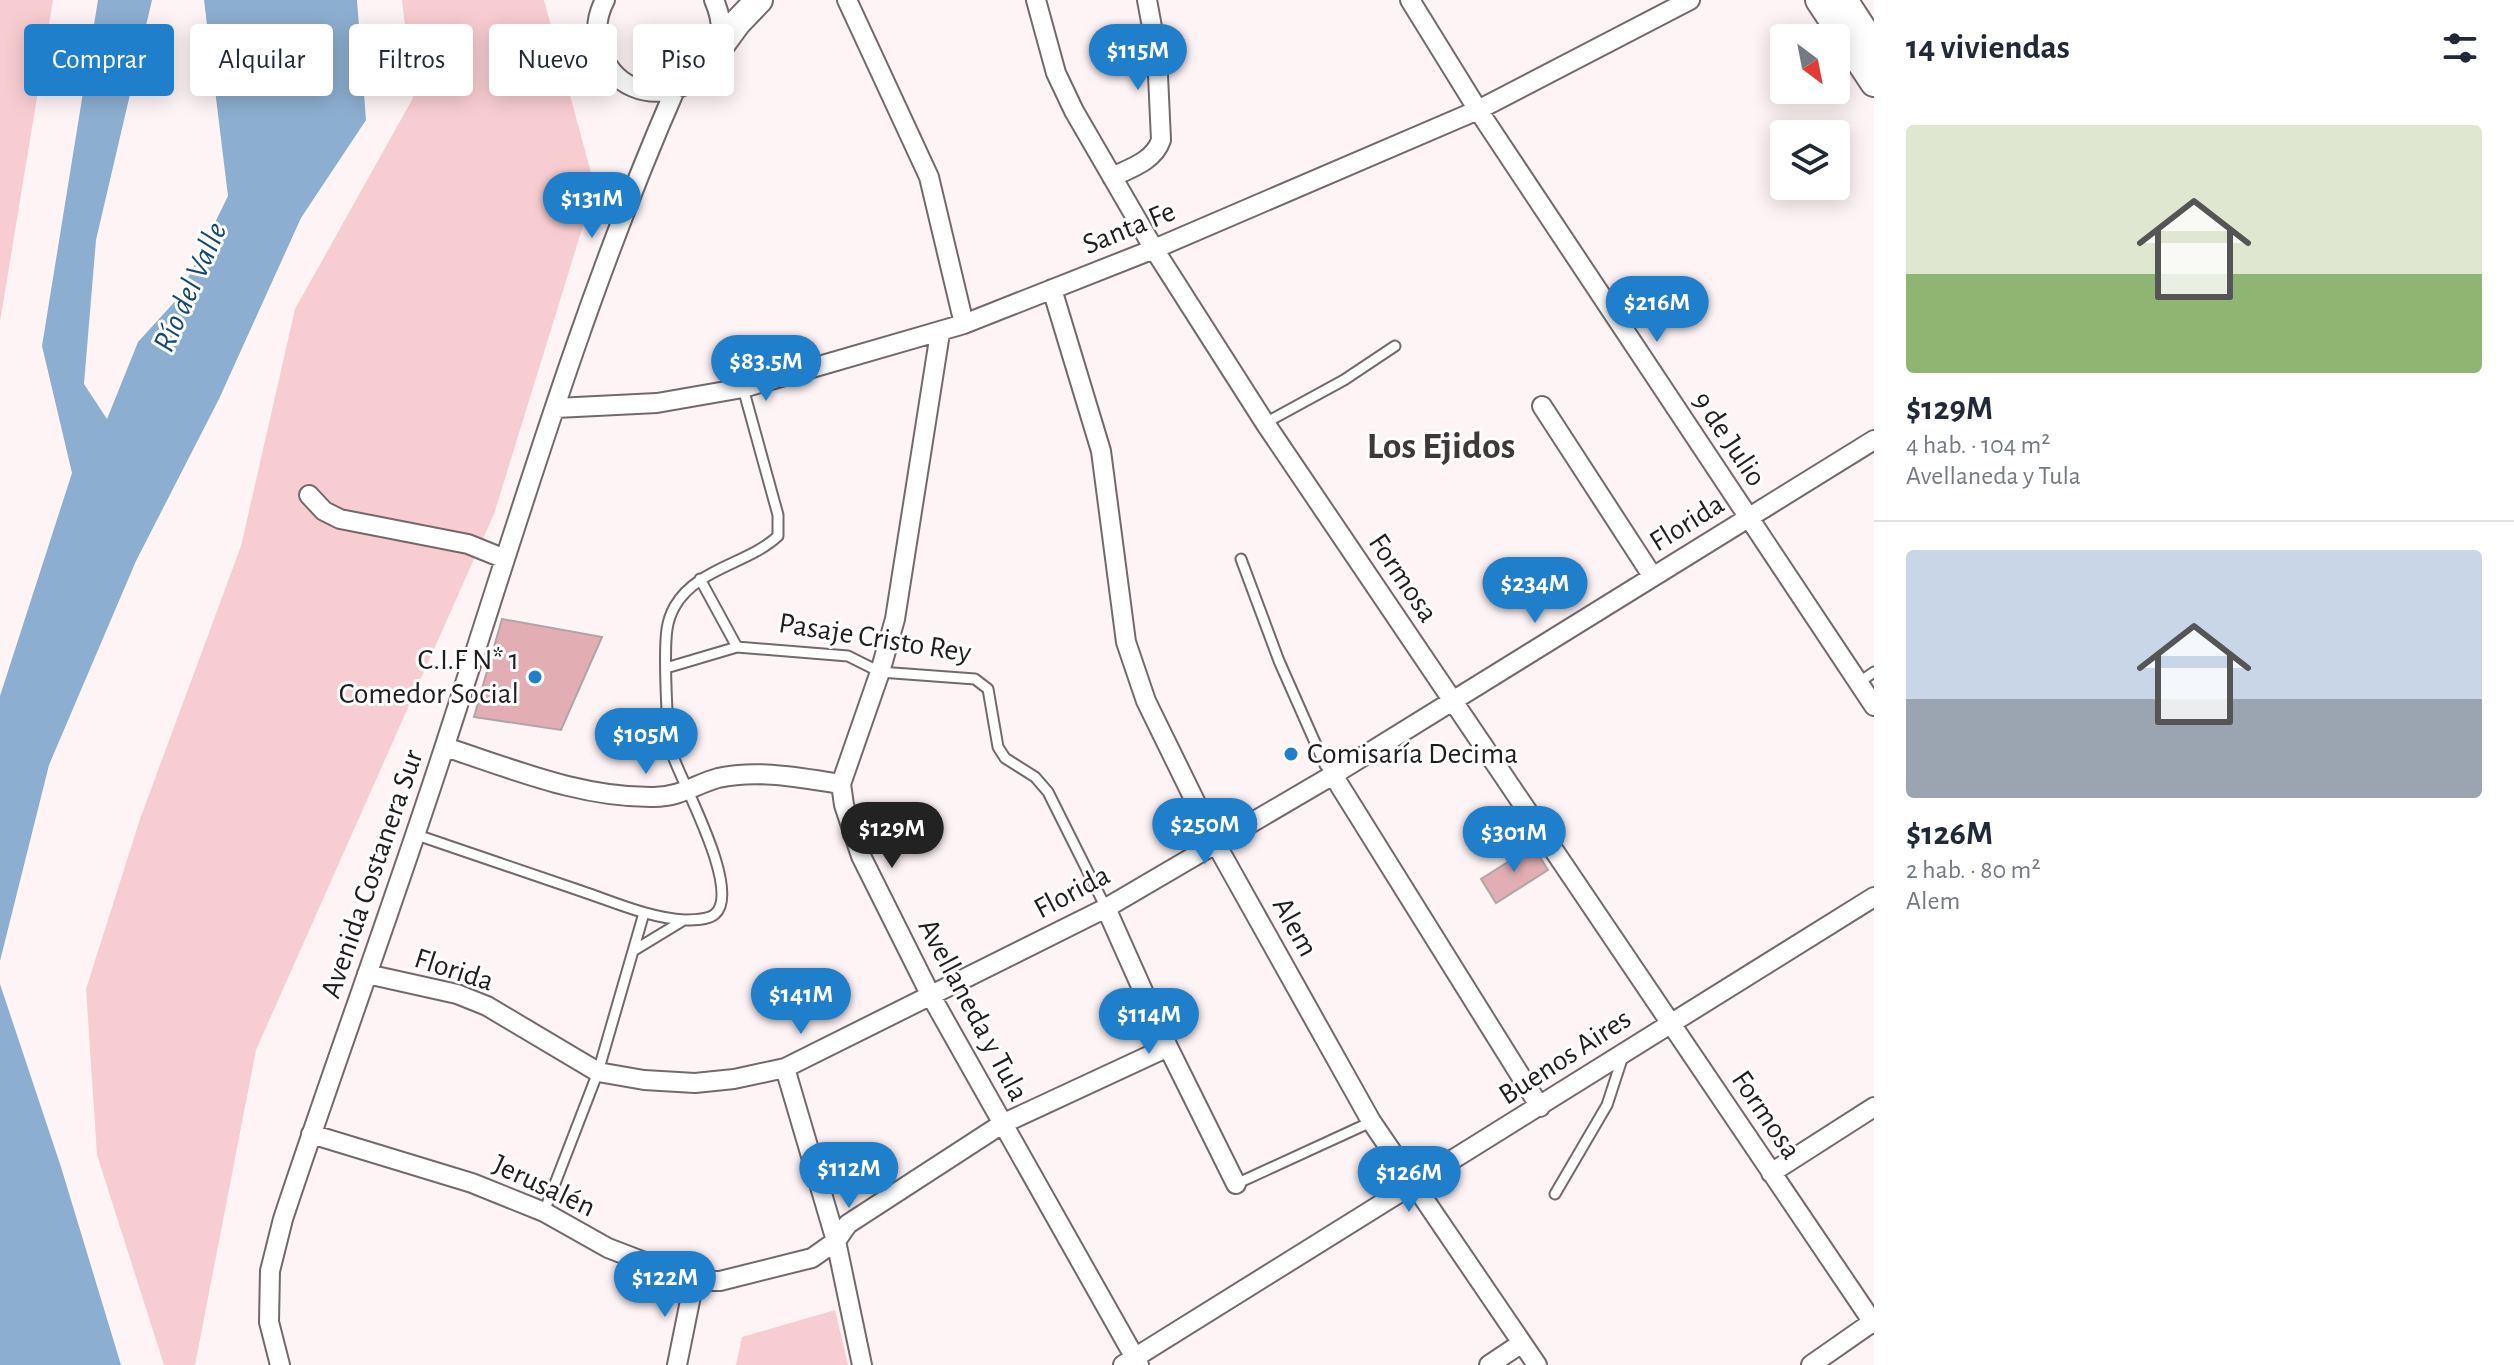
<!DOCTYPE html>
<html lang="es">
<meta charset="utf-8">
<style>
:root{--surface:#fff;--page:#f6f6f7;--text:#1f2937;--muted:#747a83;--line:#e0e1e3;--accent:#207fcb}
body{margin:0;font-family:"Alegreya Sans",sans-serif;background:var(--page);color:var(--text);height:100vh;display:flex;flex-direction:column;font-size:30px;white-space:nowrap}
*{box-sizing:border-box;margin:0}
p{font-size:26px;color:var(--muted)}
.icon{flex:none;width:44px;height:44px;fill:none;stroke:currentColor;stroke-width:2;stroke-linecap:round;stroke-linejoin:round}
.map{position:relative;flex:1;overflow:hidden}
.panel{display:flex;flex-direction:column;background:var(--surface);width:640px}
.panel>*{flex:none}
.banner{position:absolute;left:24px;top:24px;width:760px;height:72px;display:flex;gap:16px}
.needle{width:52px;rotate:148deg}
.fabs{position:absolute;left:1770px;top:24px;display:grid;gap:16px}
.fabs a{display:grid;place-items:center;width:80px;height:80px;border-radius:8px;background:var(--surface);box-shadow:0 4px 20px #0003;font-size:40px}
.price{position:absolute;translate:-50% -68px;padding:0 18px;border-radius:28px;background:var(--accent);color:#fff;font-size:26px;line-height:52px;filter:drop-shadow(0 2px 4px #0008)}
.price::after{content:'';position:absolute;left:50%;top:48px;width:24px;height:18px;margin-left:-12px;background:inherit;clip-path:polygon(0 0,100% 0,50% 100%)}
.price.active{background:#222;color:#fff}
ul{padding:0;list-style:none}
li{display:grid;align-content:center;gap:16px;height:424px;padding:0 32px}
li+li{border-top:2px solid var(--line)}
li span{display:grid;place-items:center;height:248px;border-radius:8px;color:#555}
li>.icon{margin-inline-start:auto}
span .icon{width:144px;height:144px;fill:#fffc;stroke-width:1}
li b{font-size:34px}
h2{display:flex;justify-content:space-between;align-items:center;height:96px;padding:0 32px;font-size:34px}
.tag{padding:0 28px;border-radius:8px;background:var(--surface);box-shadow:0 4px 20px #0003;font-size:28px;line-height:72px}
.tag.active{background:var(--accent);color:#fff}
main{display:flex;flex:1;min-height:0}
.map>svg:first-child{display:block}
</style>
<main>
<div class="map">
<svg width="1874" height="1365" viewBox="0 0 1874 1365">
<rect width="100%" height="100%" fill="#fff4f5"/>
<path fill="#f8cdd1" d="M0,0H53L0,322Z
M402,0H544L595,187L494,514L256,1050L195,1365H164L97,1155L86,989L140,819L241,546L295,309L413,98Z
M835,1310L848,1365H736L742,1337Z"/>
<path fill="#8caed0" d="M98,0H152L96,240L84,384L107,419L138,342L178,298L228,196L204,0H357L366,120L301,218L219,399L136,561L49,765L0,961V696L72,473L42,346Z
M0,984L61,1167L121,1365H0Z"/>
<path fill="#e3aeb3" stroke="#afa5a6" stroke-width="2" d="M502,619L602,637L561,730L474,717Z
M1533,846L1548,870L1496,903L1481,879Z"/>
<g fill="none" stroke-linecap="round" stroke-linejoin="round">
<g stroke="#73696a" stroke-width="13">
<path id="lane" d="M1265,423L1344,380L1395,346
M1241,559L1279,661L1325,765L1333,775
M700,579L737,647
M666,668L737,647L848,656L880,672L975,679L988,689L998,747L1005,758L1035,777L1048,792L1106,908
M1858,683L1874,672
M414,834C470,853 525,872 581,891C614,902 649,918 685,920C694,920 708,920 715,914C742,891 682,783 673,756C666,739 664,649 667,629C668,622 671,613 675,606C697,568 748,564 778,536V515L743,388
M633,951L684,920
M1236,1184L1371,1122
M1555,1194L1607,1105L1623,1056
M544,1212L598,1072L644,913"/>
</g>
<g stroke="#73696a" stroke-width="22">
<path id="street" d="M605,0C597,15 595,31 600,47C623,130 752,87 714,0
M847,0L929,177L964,324
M1036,0L1056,73L1074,111L1154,249L1265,423L1874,1324
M1410,0L1478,110L1874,706
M1112,177C1131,168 1154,161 1161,140L1157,54L1147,0
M1052,289L1101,451L1126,642L1146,701L1216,844L1371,1121L1537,1365
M940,333L895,619L880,672L841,784L844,805L861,856L931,996L1139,1365
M1542,406L1653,577
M556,408L657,403L743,388L964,324L1154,249L1478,110L1690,0
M309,495L324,511L340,519L468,544L505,559
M445,747C513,769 581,798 654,797C680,797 696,784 718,778C758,769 801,778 841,784
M1333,775L1540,1107
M1106,908L1168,1047L1236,1184
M367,974L457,994L487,1006L598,1072L644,1080L695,1083L734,1079L785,1068L1106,908L1333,775L1874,440
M785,1068L836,1241L862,1365
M311,1134L472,1183L544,1212L608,1248L694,1281H720L812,1258L836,1241L848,1224L1002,1124L1168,1047
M1771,1173L1874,1107
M280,1365L269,1322L270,1271L283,1219C336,1059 395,900 447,739C518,522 583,300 675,90
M677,1365L694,1281
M1123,1365L1874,897
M1489,1365L1522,1343
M1811,1365L1874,1321"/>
</g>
<g stroke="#73696a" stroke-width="30">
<path id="secondary" d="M1819,0L1874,83
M1844,0L1874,46
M718,49L737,23L759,0"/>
</g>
<use href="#lane" stroke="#fff" stroke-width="9"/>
<use href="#street" stroke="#fff" stroke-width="18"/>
<use href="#secondary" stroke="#fff" stroke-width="26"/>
</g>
<g fill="#207fcb" stroke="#fff" stroke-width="3">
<circle cx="535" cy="677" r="8"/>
<circle cx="1291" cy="754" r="8"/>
</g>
<g text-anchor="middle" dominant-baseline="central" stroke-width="6" stroke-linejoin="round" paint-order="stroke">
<g font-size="30" fill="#211d1e" stroke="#fff">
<text transform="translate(1129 228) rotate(-22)">Santa Fe</text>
<text transform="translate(1729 439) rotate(56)">9 de Julio</text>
<text transform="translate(1687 523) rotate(-32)">Florida</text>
<text transform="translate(1403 578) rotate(56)">Formosa</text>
<text transform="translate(875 638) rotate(9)">Pasaje Cristo Rey</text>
<text transform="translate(372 874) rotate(-71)">Avenida Costanera Sur</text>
<text transform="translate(1072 892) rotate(-28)">Florida</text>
<text transform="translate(1295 927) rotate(61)">Alem</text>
<text transform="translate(454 970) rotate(18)">Florida</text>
<text transform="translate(973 1010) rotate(62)">Avellaneda y Tula</text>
<text transform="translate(1565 1057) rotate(-33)">Buenos Aires</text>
<text transform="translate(1766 1115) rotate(56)">Formosa</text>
<text transform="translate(544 1186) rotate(25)">Jerusalén</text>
</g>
<g font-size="30" fill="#211d1e" stroke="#fff" text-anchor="end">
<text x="519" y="660">C.I.F N* 1<tspan x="519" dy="34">Comedor Social</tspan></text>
<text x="1307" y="754" text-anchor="start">Comisaría Decima</text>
</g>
<g font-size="32" font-style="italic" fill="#134874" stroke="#fff">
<text transform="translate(190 287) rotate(-66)">Río del Valle</text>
</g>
<g font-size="38" font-weight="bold" fill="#3f3738" stroke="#fff">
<text x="1441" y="447">Los Ejidos</text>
</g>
</g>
</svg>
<div class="fabs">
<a><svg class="needle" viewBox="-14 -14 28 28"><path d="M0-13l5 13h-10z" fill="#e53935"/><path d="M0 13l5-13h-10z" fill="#747a83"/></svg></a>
<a><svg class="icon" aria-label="layers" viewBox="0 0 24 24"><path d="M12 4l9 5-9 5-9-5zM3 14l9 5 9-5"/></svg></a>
</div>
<b class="price" style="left:1138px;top:92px">$115M</b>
<b class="price" style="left:592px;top:240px">$131M</b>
<b class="price" style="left:1657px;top:344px">$216M</b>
<b class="price" style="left:766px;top:403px">$83.5M</b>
<b class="price" style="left:1535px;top:625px">$234M</b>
<b class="price" style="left:646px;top:776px">$105M</b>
<b class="price" style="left:1205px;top:866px">$250M</b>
<b class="price active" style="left:892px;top:870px">$129M</b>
<b class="price" style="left:1514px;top:874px">$301M</b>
<b class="price" style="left:801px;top:1036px">$141M</b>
<b class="price" style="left:1149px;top:1056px">$114M</b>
<b class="price" style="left:849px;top:1210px">$112M</b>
<b class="price" style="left:1409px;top:1214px">$126M</b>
<b class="price" style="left:665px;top:1319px">$122M</b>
<div class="banner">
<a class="tag active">Comprar</a>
<a class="tag">Alquilar</a>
<a class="tag">Filtros</a>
<a class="tag">Nuevo</a>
<a class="tag">Piso</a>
</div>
</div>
<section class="panel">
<h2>14 viviendas<svg class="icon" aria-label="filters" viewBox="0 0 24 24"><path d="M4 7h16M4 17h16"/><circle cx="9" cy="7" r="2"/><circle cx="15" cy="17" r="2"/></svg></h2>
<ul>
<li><span style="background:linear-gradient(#dfe7d0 60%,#8fb573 0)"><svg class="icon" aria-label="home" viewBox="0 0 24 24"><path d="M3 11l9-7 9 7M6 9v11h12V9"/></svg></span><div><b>$129M</b><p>4 hab. · 104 m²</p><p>Avellaneda y Tula</p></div></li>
<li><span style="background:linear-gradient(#c9d6e8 60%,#9aa5b1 0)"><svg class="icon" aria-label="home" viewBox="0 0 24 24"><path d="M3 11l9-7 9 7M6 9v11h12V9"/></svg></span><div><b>$126M</b><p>2 hab. · 80 m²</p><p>Alem</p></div></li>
</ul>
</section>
</main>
